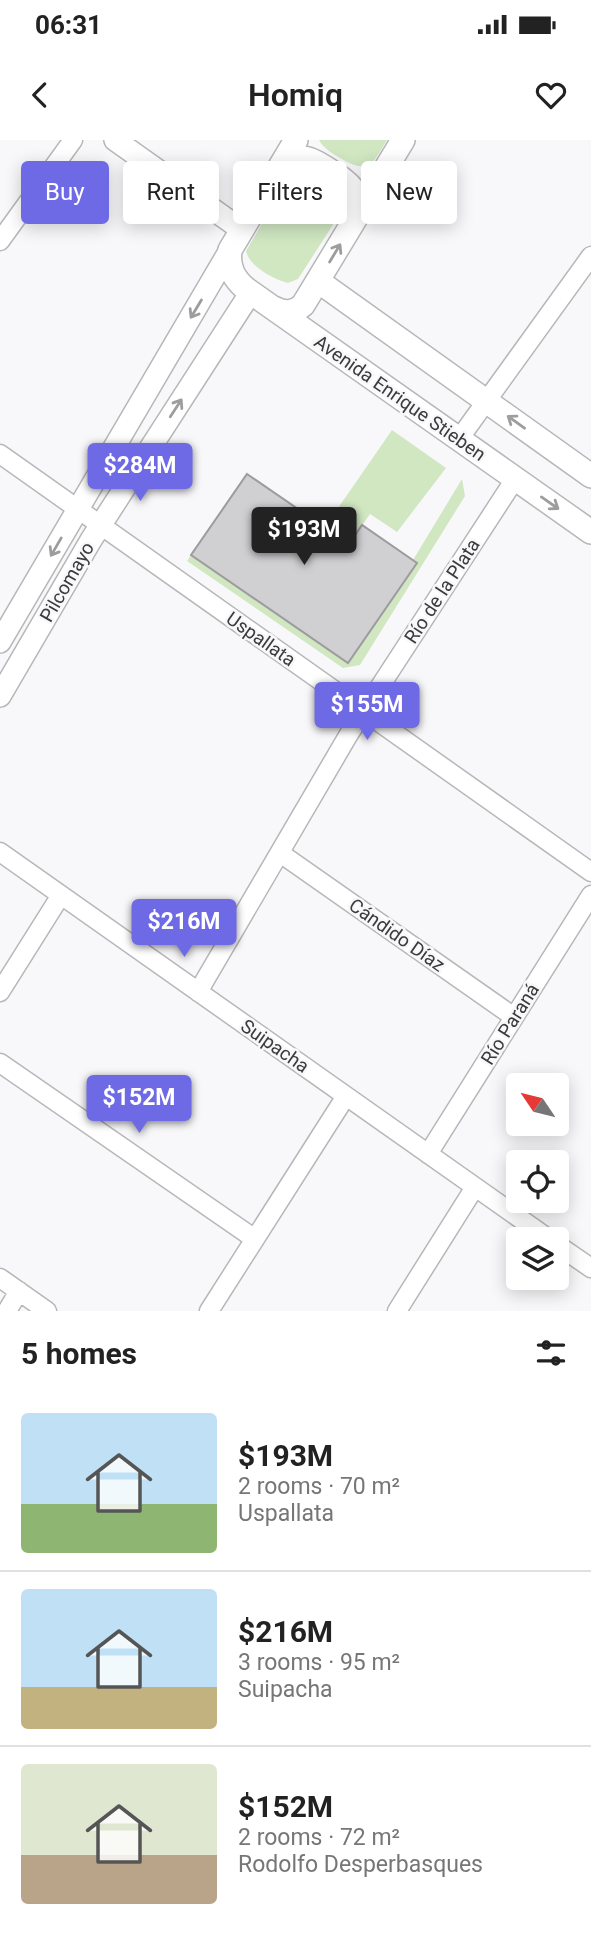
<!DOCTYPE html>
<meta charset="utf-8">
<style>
:root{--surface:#fff;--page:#f2f2f2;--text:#222;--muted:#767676;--line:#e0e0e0;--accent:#6e6ae5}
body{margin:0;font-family:Roboto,sans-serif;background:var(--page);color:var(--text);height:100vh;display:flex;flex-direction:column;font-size:26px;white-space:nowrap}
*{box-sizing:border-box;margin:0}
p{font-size:23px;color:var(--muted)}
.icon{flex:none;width:38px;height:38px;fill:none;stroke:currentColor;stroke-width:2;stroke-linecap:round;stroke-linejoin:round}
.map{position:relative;height:1171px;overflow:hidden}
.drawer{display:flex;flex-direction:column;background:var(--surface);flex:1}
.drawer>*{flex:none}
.hud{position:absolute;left:21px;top:21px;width:550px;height:63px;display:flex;gap:14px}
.needle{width:46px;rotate:305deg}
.tools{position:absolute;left:506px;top:933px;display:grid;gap:14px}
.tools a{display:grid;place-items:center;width:63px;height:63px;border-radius:7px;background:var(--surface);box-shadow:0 4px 18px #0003;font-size:35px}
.price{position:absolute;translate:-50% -60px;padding:0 16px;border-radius:7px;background:var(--accent);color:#fff;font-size:23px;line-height:46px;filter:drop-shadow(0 2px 4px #0008)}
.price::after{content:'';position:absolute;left:50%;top:42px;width:21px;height:16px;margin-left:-10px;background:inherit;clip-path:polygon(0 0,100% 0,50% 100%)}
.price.selected{background:#222;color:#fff}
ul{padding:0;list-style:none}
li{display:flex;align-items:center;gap:21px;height:175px;padding:0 21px}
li+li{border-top:2px solid var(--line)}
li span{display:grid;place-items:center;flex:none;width:196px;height:140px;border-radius:7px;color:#555}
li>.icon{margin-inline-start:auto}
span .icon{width:84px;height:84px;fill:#fffc;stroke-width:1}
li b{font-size:30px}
h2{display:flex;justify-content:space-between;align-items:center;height:84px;padding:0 21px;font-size:30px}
.pill{padding:0 24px;border-radius:7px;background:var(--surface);box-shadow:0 4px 18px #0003;font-size:24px;line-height:63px}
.pill.selected{background:var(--accent);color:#fff}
.status{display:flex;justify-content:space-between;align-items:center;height:49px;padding:0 35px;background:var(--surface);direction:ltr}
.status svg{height:19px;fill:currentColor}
header{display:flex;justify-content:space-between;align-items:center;height:91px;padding:0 21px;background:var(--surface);font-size:32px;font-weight:600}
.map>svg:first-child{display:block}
</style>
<div class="status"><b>06:31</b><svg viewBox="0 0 49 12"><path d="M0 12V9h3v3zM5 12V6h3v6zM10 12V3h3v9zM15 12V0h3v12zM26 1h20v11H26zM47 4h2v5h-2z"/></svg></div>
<header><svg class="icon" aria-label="back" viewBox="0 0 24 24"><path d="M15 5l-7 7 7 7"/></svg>Homiq<svg class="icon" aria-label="heart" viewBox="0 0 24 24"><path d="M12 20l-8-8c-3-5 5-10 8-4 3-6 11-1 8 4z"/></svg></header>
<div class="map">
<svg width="591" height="1171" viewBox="0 0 591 1171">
<rect width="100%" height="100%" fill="#f8f8fa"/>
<path fill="#d0e7c2" d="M319,0H387C372,25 369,35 340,18C332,13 324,9 319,0Z
M300,34C313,38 340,52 342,66L340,74L298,139L288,143C273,139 249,126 246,111L287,41L293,36Z
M392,290L446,328L397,392L370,374L349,404L325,387Z
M462,339L465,356L360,525L343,528L187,421L191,415L348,523L417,423L413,420Z"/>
<path fill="#d0d0d3" stroke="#9c9c9e" stroke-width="2" d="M247,334L349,404L362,385L417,423L348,523L191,415Z"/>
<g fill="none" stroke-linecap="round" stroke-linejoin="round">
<g stroke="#b7b7b9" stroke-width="21">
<path id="minor" d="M0,101L73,0
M459,299L591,116
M0,314L591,732
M0,712L549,1099
M280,713L514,877
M0,852L61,755
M198,852L349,594L515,339
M0,923L255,1099
M428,1014L591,755
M556,1104L591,1128
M0,1138L47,1171
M7,1171L19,1151
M209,1171L346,956
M397,1171L475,1047"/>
</g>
<g stroke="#b7b7b9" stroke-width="24">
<path id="tertiary" d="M115,0L242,90
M0,502L230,110
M0,556L91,400L251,152"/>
</g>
<g stroke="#b7b7b9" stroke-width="26">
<path id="secondary" d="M296,0L230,110C228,127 233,138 246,149L591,392
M279,30C296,10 310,18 329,30C349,43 364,52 355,79
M318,141L591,336
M274,168C285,174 294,173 303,165L403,0"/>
</g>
<use href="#minor" stroke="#fff" stroke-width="18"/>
<use href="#tertiary" stroke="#fff" stroke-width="21"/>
<use href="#secondary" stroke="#fff" stroke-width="23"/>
</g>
<defs><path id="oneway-shaft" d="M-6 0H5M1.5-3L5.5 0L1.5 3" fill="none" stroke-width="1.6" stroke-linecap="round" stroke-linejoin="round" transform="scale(1.75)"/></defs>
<g stroke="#9d9d9e">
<use href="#oneway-shaft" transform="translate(335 113) rotate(-59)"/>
<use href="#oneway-shaft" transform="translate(196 169) rotate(121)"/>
<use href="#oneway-shaft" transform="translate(176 268) rotate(-57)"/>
<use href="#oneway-shaft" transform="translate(516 282) rotate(-144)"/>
<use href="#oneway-shaft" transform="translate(550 363) rotate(35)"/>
<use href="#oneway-shaft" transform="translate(56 407) rotate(120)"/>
</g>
<g text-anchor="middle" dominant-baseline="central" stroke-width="5" stroke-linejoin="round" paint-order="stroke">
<g font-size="19" fill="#3b3b3c" stroke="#f8f8fa">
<text transform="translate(400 258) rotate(35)">Avenida Enrique Stieben</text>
<text transform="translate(67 442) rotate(-60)">Pilcomayo</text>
<text transform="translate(442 451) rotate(-57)">Río de la Plata</text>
<text transform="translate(261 499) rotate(35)">Uspallata</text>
<text transform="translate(397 795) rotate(35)">Cándido Díaz</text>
<text transform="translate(510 884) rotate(-58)">Río Paraná</text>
<text transform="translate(275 906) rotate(35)">Suipacha</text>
</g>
</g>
</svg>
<div class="tools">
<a><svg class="needle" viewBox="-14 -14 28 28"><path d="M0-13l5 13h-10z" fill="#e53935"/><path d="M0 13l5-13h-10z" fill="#767676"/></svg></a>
<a><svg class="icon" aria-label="locate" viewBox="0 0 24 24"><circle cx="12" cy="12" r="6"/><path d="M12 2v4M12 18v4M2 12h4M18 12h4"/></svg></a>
<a><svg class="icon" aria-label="layers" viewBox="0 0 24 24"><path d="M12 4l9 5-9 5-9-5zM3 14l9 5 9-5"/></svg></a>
</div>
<b class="price" style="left:140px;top:363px">$284M</b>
<b class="price selected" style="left:304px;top:427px">$193M</b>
<b class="price" style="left:367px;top:602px">$155M</b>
<b class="price" style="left:184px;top:819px">$216M</b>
<b class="price" style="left:139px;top:995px">$152M</b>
<div class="hud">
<a class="pill selected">Buy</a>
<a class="pill">Rent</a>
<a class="pill">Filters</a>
<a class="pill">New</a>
</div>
</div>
<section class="drawer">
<h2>5 homes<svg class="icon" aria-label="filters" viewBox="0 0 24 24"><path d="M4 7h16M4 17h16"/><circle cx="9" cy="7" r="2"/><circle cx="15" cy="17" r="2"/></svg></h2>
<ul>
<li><span style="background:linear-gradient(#bfe0f5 65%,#8fb573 0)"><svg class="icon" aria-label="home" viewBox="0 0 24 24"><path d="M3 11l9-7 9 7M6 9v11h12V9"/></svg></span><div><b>$193M</b><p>2 rooms · 70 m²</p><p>Uspallata</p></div></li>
<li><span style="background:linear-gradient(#bfe0f5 70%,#c2b280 0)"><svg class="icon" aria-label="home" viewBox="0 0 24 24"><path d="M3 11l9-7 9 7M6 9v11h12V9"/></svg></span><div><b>$216M</b><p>3 rooms · 95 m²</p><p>Suipacha</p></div></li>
<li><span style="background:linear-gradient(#dfe7d0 65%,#b9a48a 0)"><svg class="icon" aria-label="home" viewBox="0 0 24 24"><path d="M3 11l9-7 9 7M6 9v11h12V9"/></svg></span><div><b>$152M</b><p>2 rooms · 72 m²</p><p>Rodolfo Desperbasques</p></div></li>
</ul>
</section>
